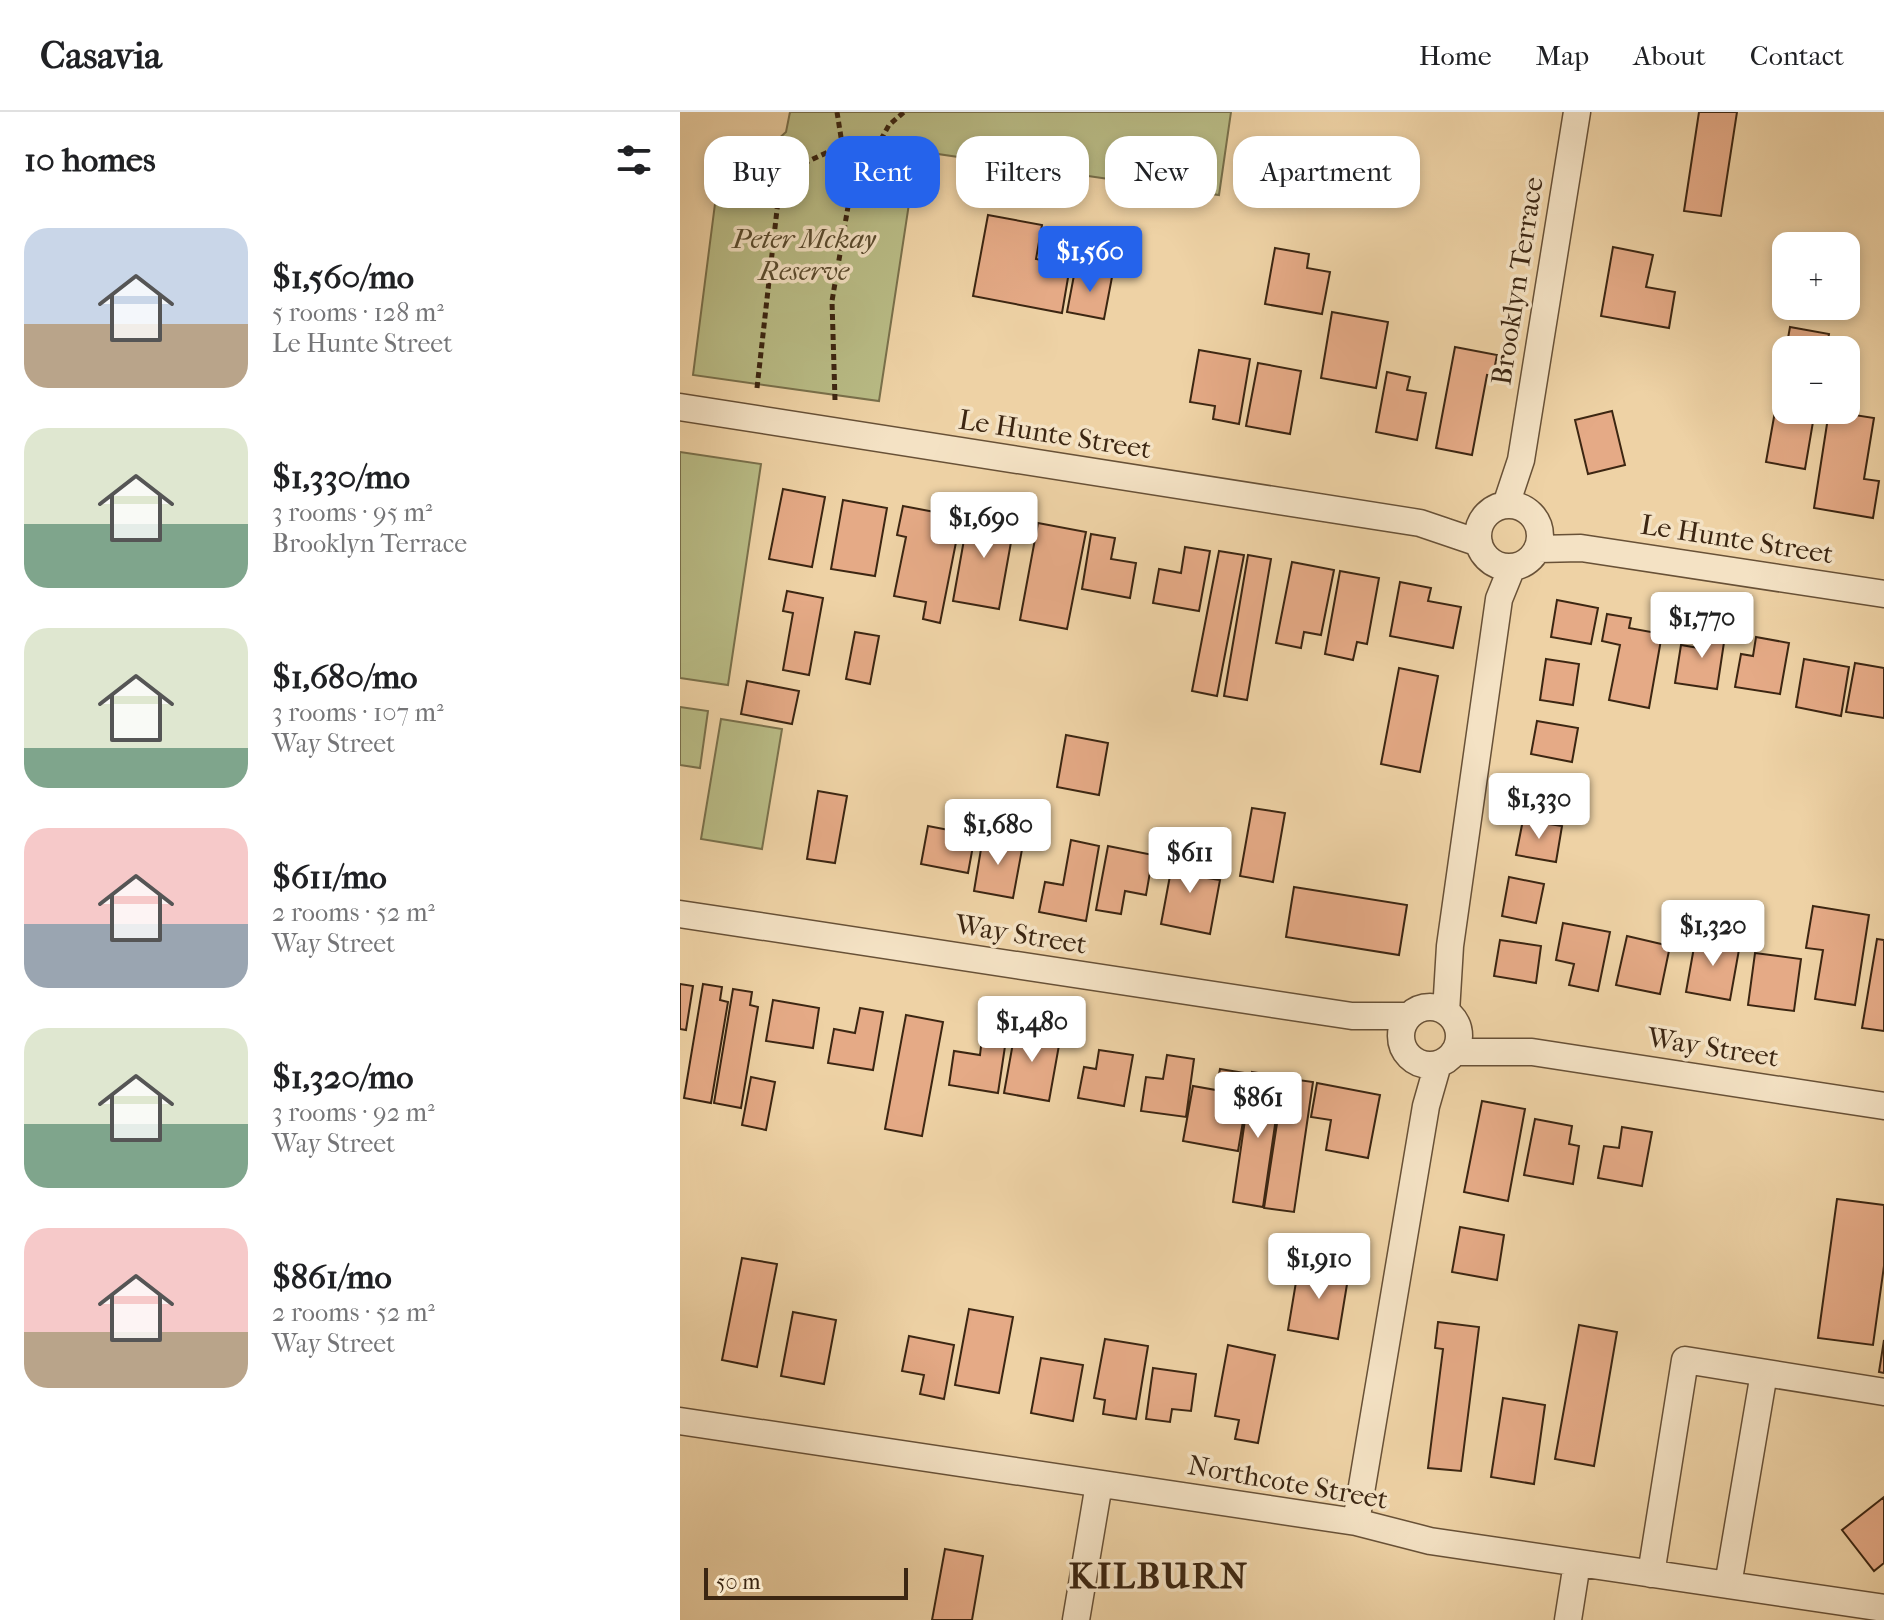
<!DOCTYPE html>
<meta charset="utf-8">
<style>
:root{--surface:#fff;--page:#f6f6f6;--text:#202124;--muted:#757577;--line:#e0e0e0;--accent:#2563eb}
body{margin:0;font-family:"IM FELL French Canon",serif;background:var(--page);color:var(--text);height:100vh;display:flex;flex-direction:column;font-size:30px;white-space:nowrap}
*{box-sizing:border-box;margin:0}
p{font-size:26px;color:var(--muted)}
.icon{flex:none;width:44px;height:44px;fill:none;stroke:currentColor;stroke-width:2;stroke-linecap:round;stroke-linejoin:round}
.map{position:relative;flex:1;overflow:hidden}
.sheet{display:flex;flex-direction:column;background:var(--surface);width:680px}
.sheet>*{flex:none}
.hud{position:absolute;left:24px;top:24px;width:760px;height:72px;display:flex;gap:16px}
.tools{position:absolute;left:1092px;top:120px;display:grid;gap:16px}
.tools a{display:grid;place-items:center;width:88px;height:88px;border-radius:16px;background:var(--surface);box-shadow:0 4px 12px #0003;font-size:40px}
.scale{position:absolute;left:24px;bottom:20px;width:204px;box-sizing:border-box;padding-left:8px;border:4px solid #3c2612;border-top:0;font-size:22px;line-height:28px;white-space:nowrap;color:#3c2612;-webkit-text-stroke:6px #f4e2c4;paint-order:stroke}
.price{position:absolute;translate:-50% -68px;padding:0 18px;border-radius:8px;background:#fff;color:#222;font-size:26px;line-height:52px;filter:drop-shadow(0 2px 4px #0008)}
.price::after{content:'';position:absolute;left:50%;top:48px;width:24px;height:18px;margin-left:-12px;background:inherit;clip-path:polygon(0 0,100% 0,50% 100%)}
.price.on{background:var(--accent);color:#fff}
ul{padding:0;list-style:none}
li{display:flex;align-items:center;gap:24px;height:200px;padding:0 24px}
li span{display:grid;place-items:center;flex:none;width:224px;height:160px;border-radius:24px;color:#555}
li>.icon{margin-inline-start:auto}
span .icon{width:96px;height:96px;fill:#fffc;stroke-width:1}
li b{font-size:34px}
h2{display:flex;justify-content:space-between;align-items:center;height:96px;padding:0 24px;font-size:34px}
.chip{padding:0 28px;border-radius:24px;background:var(--surface);box-shadow:0 4px 12px #0003;font-size:28px;line-height:72px}
.chip.on{background:var(--accent);color:#fff}
header{display:flex;align-items:center;gap:48px;box-sizing:border-box;height:112px;padding:0 40px;background:var(--surface);border-bottom:2px solid var(--line)}
header strong{font-size:38px}
nav{display:flex;gap:44px;margin-inline-start:auto;font-size:28px}
main{display:flex;flex:1;min-height:0}
.map>svg:first-child{display:block}
</style>
<header>
<strong>Casavia</strong>
<nav><a>Home</a><a>Map</a><a>About</a><a>Contact</a></nav>
</header>
<main>
<section class="sheet">
<h2>10 homes<svg class="icon" aria-label="filters" viewBox="0 0 24 24"><path d="M4 7h16M4 17h16"/><circle cx="9" cy="7" r="2"/><circle cx="15" cy="17" r="2"/></svg></h2>
<ul>
<li><span style="background:linear-gradient(#c9d6e8 60%,#b9a48a 0)"><svg class="icon" aria-label="home" viewBox="0 0 24 24"><path d="M3 11l9-7 9 7M6 9v11h12V9"/></svg></span><div><b>$1,560/mo</b><p>5 rooms · 128 m²</p><p>Le Hunte Street</p></div></li>
<li><span style="background:linear-gradient(#dfe7d0 60%,#7fa58c 0)"><svg class="icon" aria-label="home" viewBox="0 0 24 24"><path d="M3 11l9-7 9 7M6 9v11h12V9"/></svg></span><div><b>$1,330/mo</b><p>3 rooms · 95 m²</p><p>Brooklyn Terrace</p></div></li>
<li><span style="background:linear-gradient(#dfe7d0 75%,#7fa58c 0)"><svg class="icon" aria-label="home" viewBox="0 0 24 24"><path d="M3 11l9-7 9 7M6 9v11h12V9"/></svg></span><div><b>$1,680/mo</b><p>3 rooms · 107 m²</p><p>Way Street</p></div></li>
<li><span style="background:linear-gradient(#f6c9c9 60%,#9aa5b1 0)"><svg class="icon" aria-label="home" viewBox="0 0 24 24"><path d="M3 11l9-7 9 7M6 9v11h12V9"/></svg></span><div><b>$611/mo</b><p>2 rooms · 52 m²</p><p>Way Street</p></div></li>
<li><span style="background:linear-gradient(#dfe7d0 60%,#7fa58c 0)"><svg class="icon" aria-label="home" viewBox="0 0 24 24"><path d="M3 11l9-7 9 7M6 9v11h12V9"/></svg></span><div><b>$1,320/mo</b><p>3 rooms · 92 m²</p><p>Way Street</p></div></li>
<li><span style="background:linear-gradient(#f6c9c9 65%,#b9a48a 0)"><svg class="icon" aria-label="home" viewBox="0 0 24 24"><path d="M3 11l9-7 9 7M6 9v11h12V9"/></svg></span><div><b>$861/mo</b><p>2 rooms · 52 m²</p><p>Way Street</p></div></li>
</ul>
</section>
<div class="map">
<svg width="1204" height="1508" viewBox="0 0 1204 1508">
<rect width="100%" height="100%" fill="#eed2a5"/>
<filter id="stains"><feTurbulence type="fractalNoise" baseFrequency=".0025" numOctaves="4"/><feColorMatrix values="0 0 0 0 .2 0 0 0 0 .09 0 0 0 0 .02 0 0 0 .5 -.17"/></filter>
<radialGradient id="worn" r=".72"><stop offset=".6" stop-color="#630" stop-opacity="0"/><stop offset="1" stop-color="#630" stop-opacity=".3"/></radialGradient>
<path fill="#b9bc86" stroke="#7a714c" stroke-width="2" d="M110,0H551L539,83L237,39L199,289L13,263L36,84L106,20Z
M0,340L81,352L48,573L0,566Z
M0,595L28,599L20,656L0,653Z
M41,607L102,617L82,737L21,727Z"/>
<path fill="#e5aa86" stroke="#3c2612" stroke-width="2" d="M1019,0H1057L1041,104L1004,99Z
M308,103L362,113L356,147L390,154L382,201L293,184Z
M933,135L973,143L966,175L995,180L989,216L921,204Z
M595,136L629,142L627,156L650,160L642,202L585,192Z
M395,158L432,165L424,207L387,200Z
M652,200L708,210L696,276L641,266Z
M1110,215L1149,222L1146,238H1106V298H1135L1125,357L1086,350Z
M775,235L817,243L813,264L807,263L792,343L756,336Z
M519,238L570,247L559,312L533,307L535,294L510,290Z
M578,251L621,259L610,322L566,314Z
M707,260L730,265L727,278L746,281L737,328L696,320Z
M932,299L945,353L908,362L895,308Z
M1149,299L1194,306L1184,367L1199,369L1193,406L1134,396Z
M103,377L145,385L132,455L89,447Z
M163,388L207,396L195,464L151,457Z
M223,394L281,405L260,511L243,507L246,490L214,484L226,425L217,423Z
M289,400L335,408L319,497L273,489Z
M358,411L406,420L387,517L340,508Z
M411,422L435,426L431,447L456,451L450,486L402,477Z
M505,435L530,439L519,499L473,491L479,457L501,461Z
M539,439L564,443L537,584L512,579Z
M568,443L591,447L567,588L544,584Z
M612,450L654,458L641,523L624,520L621,536L596,531Z
M660,459L699,466L687,532L677,530L673,548L645,542Z
M720,470L751,476L748,489L781,495L773,536L710,524Z
M107,479L143,486L129,563L103,558L113,501L103,499Z
M877,488L918,496L911,532L871,525Z
M927,502L951,506L949,516L982,522L969,596L929,588L940,533L922,529Z
M1022,514L1046,517L1037,577L995,571L1001,533L1019,536Z
M175,520L199,524L190,572L166,567Z
M1076,525L1109,531L1100,582L1055,575L1061,542L1073,544Z
M866,547L899,552L893,593L860,588Z
M1124,547L1169,555L1161,604L1116,595Z
M1175,551L1204,556V606L1166,600Z
M719,556L758,564L740,660L701,652Z
M67,569L119,579L112,612L61,602Z
M857,609L898,616L892,650L851,642Z
M386,623L428,631L419,683L377,675Z
M138,679L167,684L155,751L127,747Z
M572,696L605,701L593,770L560,764Z
M843,708L882,714L876,750L836,743Z
M248,714L295,723L288,761L241,752Z
M303,725L343,732L333,786L294,779Z
M391,728L419,734L406,809L359,800L365,770L383,773Z
M428,734L473,743L466,783L445,779L441,802L416,798Z
M495,737L524,743L520,765L540,768L530,822L481,812Z
M829,765L864,772L856,811L822,804Z
M614,775L727,793L719,843L606,825Z
M1133,794L1189,803L1175,893L1135,887L1143,838L1126,836Z
M883,811L930,820L918,879L889,873L894,852L876,848Z
M947,824L990,834L980,882L936,873Z
M1016,824L1060,832L1050,888L1006,880Z
M1197,827L1204,828V919L1182,916Z
M820,828L861,834L856,871L814,864Z
M1075,841L1121,847L1114,899L1068,893Z
M0,872L13,874L6,918L0,917Z
M23,872L42,875L40,888L48,890L31,991L4,986Z
M53,877L72,880L70,893L78,895L61,996L34,991Z
M93,888L139,896L133,936L86,929Z
M180,896L203,900L193,958L148,951L154,917L175,921Z
M226,903L263,910L242,1024L205,1017Z
M336,914L381,922L369,989L324,981Z
M303,917L327,921L318,981L269,973L274,939L300,943Z
M419,938L453,943L444,994L398,986L404,955L416,957Z
M487,943L514,947L506,1005L461,999L466,965L483,967Z
M540,957L571,962L558,1039L503,1029L513,974L536,978Z
M572,960L602,965L583,1095L553,1090Z
M71,965L95,970L86,1018L62,1013Z
M604,966L633,970L614,1100L584,1096Z
M637,971L700,983L688,1046L646,1038L651,1008L631,1005Z
M802,989L845,997L828,1089L784,1080Z
M855,1007L892,1014L889,1032L899,1034L893,1072L844,1063Z
M942,1015L972,1020L962,1074L918,1066L924,1034L939,1036Z
M1157,1087L1204,1093V1154L1193,1233L1138,1226Z
M780,1115L824,1123L817,1168L772,1160Z
M62,1146L97,1152L77,1255L42,1248Z
M619,1152L669,1160L658,1227L608,1218Z
M289,1197L333,1205L319,1281L275,1273Z
M113,1200L156,1208L144,1272L101,1264Z
M758,1210L799,1215L781,1359L748,1356L763,1237L755,1236Z
M899,1213L937,1220L914,1354L875,1347Z
M229,1224L274,1233L264,1287L240,1282L244,1263L222,1259Z
M425,1227L468,1234L456,1307L423,1302L425,1288L414,1286Z
M1204,1228V1261L1199,1260Z
M548,1233L595,1243L578,1331L555,1327L559,1308L535,1304Z
M361,1246L403,1253L393,1309L351,1301Z
M473,1256L516,1262L511,1299L492,1297L490,1310L466,1307Z
M823,1286L865,1293L854,1372L811,1365Z
M1204,1385V1451L1194,1459L1162,1418Z
M265,1437L303,1444L292,1508H252Z"/>
<g fill="none" stroke-linecap="round" stroke-linejoin="round">
<g stroke="#685137" stroke-width="29">
<path id="minor" d="M0,295L740,411L799,431
M798 424a31 31 0 1 1 62 0a31 31 0 1 1-62 0Z
M826,393L841,348L897,0
M858,437L901,436L1204,482
M0,802L672,904H729
M721 924a29 29 0 1 1 58 0a29 29 0 1 1-58 0Z
M766,900L770,834L819,487L832,455
M774,940H852L1204,994
M0,1309L676,1410L750,1429L1204,1496
M676,1410L746,994L758,952
M971,1462L1005,1248L1204,1280
M1048,1473L1084,1261
M396,1508L419,1372
M888,1508L897,1451"/>
</g>
<path stroke="#3c2612" stroke-width="5" stroke-dasharray="6 4" stroke-linecap="butt" d="M157,0L170,82
M77,276L101,62L161,34
M155,288L152,189L170,83L209,13L224,0"/>
<use href="#minor" stroke="#f4e2c4" stroke-width="26"/>
</g>
<g text-anchor="middle" dominant-baseline="central" stroke-width="7" stroke-linejoin="round" paint-order="stroke">
<g font-size="28" font-style="italic" fill="#5b4c2f" stroke="#f4e2c4">
<text x="124" y="126">Peter Mckay<tspan x="124" dy="32">Reserve</tspan></text>
</g>
<g font-size="28" fill="#3c2612" stroke="#f4e2c4">
<text transform="translate(837 169) rotate(-81)">Brooklyn Terrace</text>
<text transform="translate(375 322) rotate(9)">Le Hunte Street</text>
<text transform="translate(1057 427) rotate(9)">Le Hunte Street</text>
<text transform="translate(341 822) rotate(9)">Way Street</text>
<text transform="translate(1033 935) rotate(9)">Way Street</text>
<text transform="translate(608 1370) rotate(10)">Northcote Street</text>
</g>
<g font-size="36" font-weight="bold" letter-spacing="2" fill="#3c2612" stroke="#f4e2c4">
<text x="479" y="1464">KILBURN</text>
</g>
</g>
<rect width="100%" height="100%" filter="url(#stains)"/>
<rect width="100%" height="100%" fill="url(#worn)"/>
</svg>
<div class="tools">
<a>+</a>
<a>−</a>
</div>
<div class="scale">50 m</div>
<b class="price on" style="left:410px;top:182px">$1,560</b>
<b class="price" style="left:304px;top:448px">$1,690</b>
<b class="price" style="left:1022px;top:548px">$1,770</b>
<b class="price" style="left:859px;top:729px">$1,330</b>
<b class="price" style="left:318px;top:755px">$1,680</b>
<b class="price" style="left:510px;top:783px">$611</b>
<b class="price" style="left:1033px;top:856px">$1,320</b>
<b class="price" style="left:352px;top:952px">$1,480</b>
<b class="price" style="left:578px;top:1028px">$861</b>
<b class="price" style="left:639px;top:1189px">$1,910</b>
<div class="hud">
<a class="chip">Buy</a>
<a class="chip on">Rent</a>
<a class="chip">Filters</a>
<a class="chip">New</a>
<a class="chip">Apartment</a>
</div>
</div>
</main>
